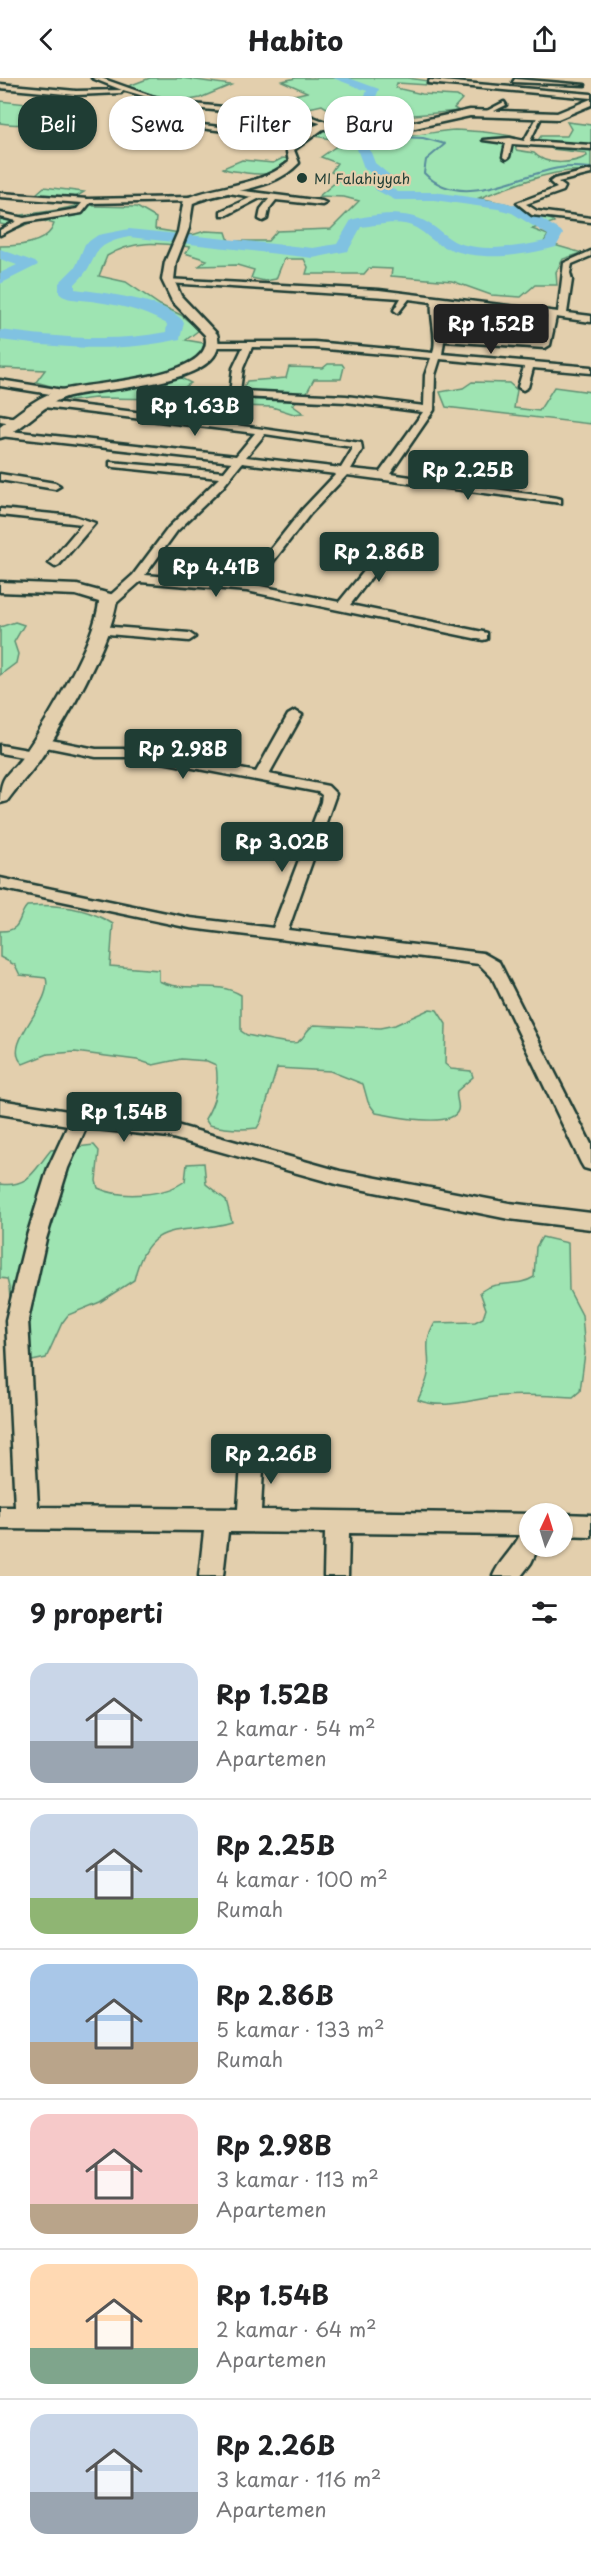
<!DOCTYPE html>
<html lang="id">
<meta charset="utf-8">
<style>
:root{--surface:#fff;--page:#f6f6f6;--text:#202124;--muted:#757577;--line:#e0e0e0;--accent:#1f3d34}
body{margin:0;font-family:"Playpen Sans",sans-serif;background:var(--page);color:var(--text);height:100vh;display:flex;flex-direction:column;font-size:22px;white-space:nowrap}
*{box-sizing:border-box;margin:0}
p{font-size:20px;color:var(--muted)}
.icon{flex:none;width:33px;height:33px;fill:none;stroke:currentColor;stroke-width:2;stroke-linecap:round;stroke-linejoin:round}
.map{position:relative;height:1498px;overflow:hidden}
.drawer{display:flex;flex-direction:column;background:var(--surface);flex:1}
.drawer>*{flex:none}
.hud{position:absolute;left:18px;top:18px;width:555px;height:54px;display:flex;gap:12px}
.needle{width:39px;rotate:4deg}
.controls{position:absolute;left:519px;top:1425px;display:grid;gap:12px}
.controls a{display:grid;place-items:center;width:54px;height:54px;border-radius:50%;background:var(--surface);box-shadow:0 2px 4px #0004;font-size:30px}
.price{position:absolute;translate:-50% -51px;padding:0 14px;border-radius:6px;background:var(--accent);color:#fff;font-size:20px;line-height:39px;filter:drop-shadow(0 2px 3px #0008)}
.price::after{content:'';position:absolute;left:50%;top:36px;width:18px;height:14px;margin-left:-9px;background:inherit;clip-path:polygon(0 0,100% 0,50% 100%)}
.price.current{background:#222;color:#fff}
ul{padding:0;list-style:none}
li{display:flex;align-items:center;gap:18px;height:150px;padding:0 30px}
li+li{border-top:2px solid var(--line)}
li span{display:grid;place-items:center;flex:none;width:168px;height:120px;border-radius:18px;color:#555}
li>.icon{margin-inline-start:auto}
span .icon{width:72px;height:72px;fill:#fffc;stroke-width:1}
li b{font-size:26px}
h2{display:flex;justify-content:space-between;align-items:center;height:72px;padding:0 30px;font-size:26px}
.pill{padding:0 21px;border-radius:24px;background:var(--surface);box-shadow:0 2px 4px #0004;font-size:21px;line-height:54px}
.pill.current{background:var(--accent);color:#fff}
header{display:flex;justify-content:space-between;align-items:center;height:78px;padding:0 30px;background:var(--surface);font-size:27px;font-weight:700}
.map>svg:first-child{display:block}
</style>
<header><svg class="icon" aria-label="back" viewBox="0 0 24 24"><path d="M15 5l-7 7 7 7"/></svg>Habito<svg class="icon" aria-label="share" viewBox="0 0 24 24"><path d="M12 15V3M7 8l5-5 5 5M5 13v7h14v-7"/></svg></header>
<div class="map">
<svg width="591" height="1498" viewBox="0 0 591 1498">
<rect width="100%" height="100%" fill="#e3cfad"/>
<filter id="ink" filterUnits="userSpaceOnUse"><feTurbulence type="fractalNoise" baseFrequency=".0167" numOctaves="2"/><feDisplacementMap in="SourceGraphic" scale="12" xChannelSelector="R" yChannelSelector="G"/><feConvolveMatrix kernelMatrix="1 2 1 2 8 2 1 2 1" color-interpolation-filters="sRGB"/></filter>
<g filter="url(#ink)">
<path fill="#9ee4b2" stroke="#5e9073" stroke-width="1.5" d="M150,0H182L231,7L200,20L179,24L126,9Z
M296,0H408L455,7L460,9L397,5L396,10L422,16L457,18L462,21L454,30L459,33L403,38L399,45L383,50C400,66 434,52 455,52C476,53 495,54 515,59L516,72L534,75C547,89 574,85 587,78L586,75L552,71L549,63L538,62L541,58H567L571,51L567,44L591,47V94C558,87 511,109 479,120L508,126L552,142L554,144L532,151L548,157L544,164L582,175L563,181L556,194L557,207H535L521,219L491,217L452,203L391,198L392,191L369,190L364,196H306L308,189L304,181H284L276,201L265,203L251,200L254,192L237,187L199,188L207,182L185,175L190,169C160,165 134,161 107,178L99,198L126,204L160,227L181,237L199,252L186,262L203,265L205,269C197,282 185,289 171,295L191,305L180,312L182,317L173,321L95,320L71,323L65,321V312L36,304L45,292L0,290V168C18,168 48,166 54,146L37,141L19,150L0,146V141C25,135 50,135 75,128L74,122L36,116L44,109L84,114L76,119L94,128L137,129L156,140L155,151L192,157L205,153L226,154L229,163H268L277,153L331,151L359,123L344,119L319,118L343,98L331,94L337,85L321,79L338,67L337,62L314,58L317,50L289,49L288,52L292,53C281,58 258,63 246,63L248,59L263,56L257,54L265,46L259,41L280,39L283,40L281,42C301,49 316,46 337,43L340,38L322,27L300,32L276,28L267,34L233,35L235,31L307,14L282,3Z
M74,22L77,26C57,46 58,34 40,42C27,48 16,47 0,45V23L55,29L62,24Z
M283,80L289,81C274,98 262,98 241,94C235,93 228,93 223,90L242,82L273,85Z
M328,286H342L344,289L341,301H314L307,314L292,327L303,335L294,336L272,329L241,328L222,333L209,344L200,343L203,330C195,328 190,325 190,317L216,321L238,320L247,303L286,300L289,289L323,290Z
M472,304L509,305L517,312L514,330L539,333L554,309L591,314V346L446,329L440,314L463,310Z
M15,544L24,547L14,564L18,576L16,585L0,597V549Z
M27,828C57,826 88,830 113,846L110,888L159,892V903C187,916 215,901 241,917V953L247,957C257,959 293,968 298,964C306,959 305,952 314,947L380,950L395,947L430,931L437,932L446,946L445,986L451,991L471,993L473,999L457,1013C455,1020 460,1026 458,1032C453,1051 391,1038 376,1035L368,1024L363,1006L330,993L277,990L261,1043L257,1050C241,1052 225,1051 209,1047L205,1041C216,1023 219,1007 216,987L207,983L181,981L153,987L137,982L75,974L48,976L23,986C0,966 54,926 46,900L20,897L15,887L0,879V853C23,854 17,838 27,828Z
M94,1067L99,1073L96,1103L98,1110C121,1121 165,1118 185,1103L187,1086L204,1085L206,1106L226,1122L232,1144C185,1159 149,1136 134,1202L100,1224L68,1237L62,1245L46,1280L32,1283L10,1279C0,1245 16,1229 7,1201L0,1200V1106C29,1110 34,1092 51,1072Z
M542,1159L568,1165L569,1212L582,1237L585,1275L580,1313L573,1319C549,1318 525,1316 502,1318C474,1320 445,1333 418,1322C421,1314 427,1305 428,1296C431,1274 422,1267 435,1245L475,1244L483,1240L486,1231L480,1214C497,1201 517,1210 534,1199L536,1169Z"/>
<g fill="none" stroke-linecap="round" stroke-linejoin="round">
<path stroke="#598d9c" stroke-width="2" d="M379,58L423,60L445,66L426,82L424,95C461,133 516,97 559,90C569,88 580,89 591,90"/>
<path fill="#80c2e1" fill-rule="evenodd" d="M333,0H349L379,11L376,19L383,28L373,38L385,58L370,72L375,85L392,99L388,108L398,114H434L504,124L522,129L561,153L563,156L556,169C521,178 481,184 447,170C434,166 427,156 416,150C400,141 378,147 361,149L348,173L313,180L129,159C85,168 103,180 75,206V211C103,215 167,221 184,244L180,261C120,275 60,270 0,262V252C55,259 111,265 166,254L167,246C140,231 112,225 81,222C73,221 64,221 59,215V205L76,188L85,166L98,157L129,151L313,170L337,166L351,142C373,136 407,132 428,145C439,151 446,160 458,165C485,174 518,169 545,163L548,157L512,135L498,131L434,122H395L376,112L374,109L378,100L364,90L357,71L372,57L361,38L371,28L364,19L367,13Z
M0,171L35,184L38,187L0,206V195L17,187L0,181Z"/>
<g stroke="#1f3d34" stroke-width="5">
<path id="minor" d="M92,0H101L154,19L182,25L308,37L326,44L322,50L319,48L320,45L307,41L182,29L123,12L121,15L76,17L0,10V6L76,13L122,12Z
M515,1L585,7L513,4Z
M430,2L591,16V20L428,5Z
M504,24L506,27L488,36L483,35Z
M539,36L542,38L530,63L591,67V71L512,66L509,79L506,81L503,79L506,65L483,62L510,60L524,63Z
M202,47L238,51L245,47L248,49L243,54L304,60L301,62L236,57L233,54L200,50Z
M591,92V96L558,104L565,109L563,113L526,126L537,133L591,140V144L532,137L517,125L557,110L550,104L554,101Z
M229,111L322,123L326,125L322,127L276,122L269,131L267,141L263,143L259,141L261,131L269,121L260,120L227,137H221V133L252,119L229,115Z
M0,115L88,121L190,119L194,121L190,123L90,125L82,135L26,144L0,157V152L17,143L0,139V135L24,140L77,131L82,125L0,119Z
M591,173V178L572,186L570,195L572,202L567,235L591,238V244L556,239L550,267L545,270L444,263L442,276L591,289V295L533,290L528,309L523,312L518,309L524,289L440,281L435,297L434,332L390,396L557,420L561,421V425L347,397L310,436L255,507L339,524L374,481L392,463H400V467L382,485L350,527L483,554L487,555V561L483,562L247,513L140,504L113,528H105V522L133,497L169,449L219,400L114,389L110,388V384L224,394L232,384L0,358L1,352L236,378L255,355L44,329L39,326L44,323L218,344L230,316L233,290L243,269H212L207,266L209,264H314L433,275C438,260 430,241 432,224L409,221L398,235L394,232L401,220L168,205L164,203L165,201L379,212L558,234L564,185ZM440,225L547,238L541,264L443,258ZM252,269L314,270L431,280L425,297L424,328L346,318L240,313L243,290ZM239,319L346,324L423,334L380,394L351,391L362,372L361,365L228,346ZM265,356L352,369V372L341,390L246,379ZM242,385L336,396L302,432L244,505L145,497L177,453L222,410Z
M0,302L63,312L68,315L63,318L0,308Z
M0,337L21,341L22,343L17,346L0,343Z
M0,396L55,405L60,408L55,411L0,402Z
M0,431L74,438L95,445L59,487L55,489L49,485L82,446L0,437Z
M100,548L189,555L195,559L189,563L96,555L94,552Z
M295,633L302,637L269,696L328,708L336,716L288,852L483,875L499,884L591,1066V1092L584,1090L581,1085L492,899L479,886L190,850L0,810V800L190,840L273,850L321,724L322,717L318,714L136,679H96L41,668L34,664L41,660L96,671H136L256,694L288,637Z
M0,667L39,674L41,677L34,681L0,675Z
M0,1022L80,1035L169,1045L340,1093L509,1125L591,1135V1151L509,1141L340,1107L169,1059L86,1050L68,1090L46,1161L28,1242L38,1429L238,1431L242,1370L245,1363L253,1360L261,1363L264,1370L261,1432L532,1436H530V1468H539L531,1485L521,1498H493C499,1483 513,1472 520,1457L349,1455L348,1498H324L325,1455L228,1454L223,1498H199L204,1453L0,1451V1429H15L6,1242L26,1161L48,1090L68,1047L0,1036Z
M562,1436L591,1437V1459L562,1458Z"/>
</g>
<g stroke="#1f3d34" stroke-width="5">
<path id="secondary" d="M591,21V27L558,41L470,38L415,50L323,51L294,72L299,85C271,115 228,110 193,125L189,150L176,184L174,202L181,218L217,256C234,309 94,310 66,319C41,327 20,355 0,360V349C17,336 34,321 54,314C81,304 219,303 205,257L172,223L162,202L165,184L178,154L184,121C220,106 258,109 289,84L286,69L311,49L322,45L415,44L470,32L557,35Z
M0,504L77,507L114,517L117,521C112,563 64,648 39,683C29,697 17,709 7,723L0,725C0,693 10,698 26,674C49,639 95,564 99,524L76,517L0,514Z"/>
</g>
<use href="#minor" fill="#e3cfad" fill-rule="evenodd"/>
<use href="#secondary" fill="#e3cfad" fill-rule="evenodd"/>
</g>
</g>
<circle fill="#1f3d34" stroke="#e3cfad" stroke-width="2" cx="302" cy="100" r="6"/>
<g text-anchor="middle" dominant-baseline="central" stroke-width="4.5" stroke-linejoin="round" paint-order="stroke">
<g font-size="14" fill="#1f3d34" stroke="#e3cfad" text-anchor="start">
<text x="314" y="100">MI Falahiyyah</text>
</g>
</g>
</svg>
<div class="controls">
<a><svg class="needle" viewBox="-14 -14 28 28"><path d="M0-13l5 13h-10z" fill="#e53935"/><path d="M0 13l5-13h-10z" fill="#757577"/></svg></a>
</div>
<b class="price current" style="left:491px;top:277px">Rp 1.52B</b>
<b class="price" style="left:195px;top:359px">Rp 1.63B</b>
<b class="price" style="left:468px;top:423px">Rp 2.25B</b>
<b class="price" style="left:379px;top:505px">Rp 2.86B</b>
<b class="price" style="left:216px;top:520px">Rp 4.41B</b>
<b class="price" style="left:183px;top:702px">Rp 2.98B</b>
<b class="price" style="left:282px;top:795px">Rp 3.02B</b>
<b class="price" style="left:124px;top:1065px">Rp 1.54B</b>
<b class="price" style="left:271px;top:1407px">Rp 2.26B</b>
<div class="hud">
<a class="pill current">Beli</a>
<a class="pill">Sewa</a>
<a class="pill">Filter</a>
<a class="pill">Baru</a>
</div>
</div>
<section class="drawer">
<h2>9 properti<svg class="icon" aria-label="filters" viewBox="0 0 24 24"><path d="M4 7h16M4 17h16"/><circle cx="9" cy="7" r="2"/><circle cx="15" cy="17" r="2"/></svg></h2>
<ul>
<li><span style="background:linear-gradient(#c9d6e8 65%,#9aa5b1 0)"><svg class="icon" aria-label="home" viewBox="0 0 24 24"><path d="M3 11l9-7 9 7M6 9v11h12V9"/></svg></span><div><b>Rp 1.52B</b><p>2 kamar · 54 m²</p><p>Apartemen</p></div></li>
<li><span style="background:linear-gradient(#c9d6e8 70%,#8fb573 0)"><svg class="icon" aria-label="home" viewBox="0 0 24 24"><path d="M3 11l9-7 9 7M6 9v11h12V9"/></svg></span><div><b>Rp 2.25B</b><p>4 kamar · 100 m²</p><p>Rumah</p></div></li>
<li><span style="background:linear-gradient(#a9c7e8 65%,#b9a48a 0)"><svg class="icon" aria-label="home" viewBox="0 0 24 24"><path d="M3 11l9-7 9 7M6 9v11h12V9"/></svg></span><div><b>Rp 2.86B</b><p>5 kamar · 133 m²</p><p>Rumah</p></div></li>
<li><span style="background:linear-gradient(#f6c9c9 75%,#b9a48a 0)"><svg class="icon" aria-label="home" viewBox="0 0 24 24"><path d="M3 11l9-7 9 7M6 9v11h12V9"/></svg></span><div><b>Rp 2.98B</b><p>3 kamar · 113 m²</p><p>Apartemen</p></div></li>
<li><span style="background:linear-gradient(#ffd9b3 70%,#7fa58c 0)"><svg class="icon" aria-label="home" viewBox="0 0 24 24"><path d="M3 11l9-7 9 7M6 9v11h12V9"/></svg></span><div><b>Rp 1.54B</b><p>2 kamar · 64 m²</p><p>Apartemen</p></div></li>
<li><span style="background:linear-gradient(#c9d6e8 65%,#9aa5b1 0)"><svg class="icon" aria-label="home" viewBox="0 0 24 24"><path d="M3 11l9-7 9 7M6 9v11h12V9"/></svg></span><div><b>Rp 2.26B</b><p>3 kamar · 116 m²</p><p>Apartemen</p></div></li>
</ul>
</section>
